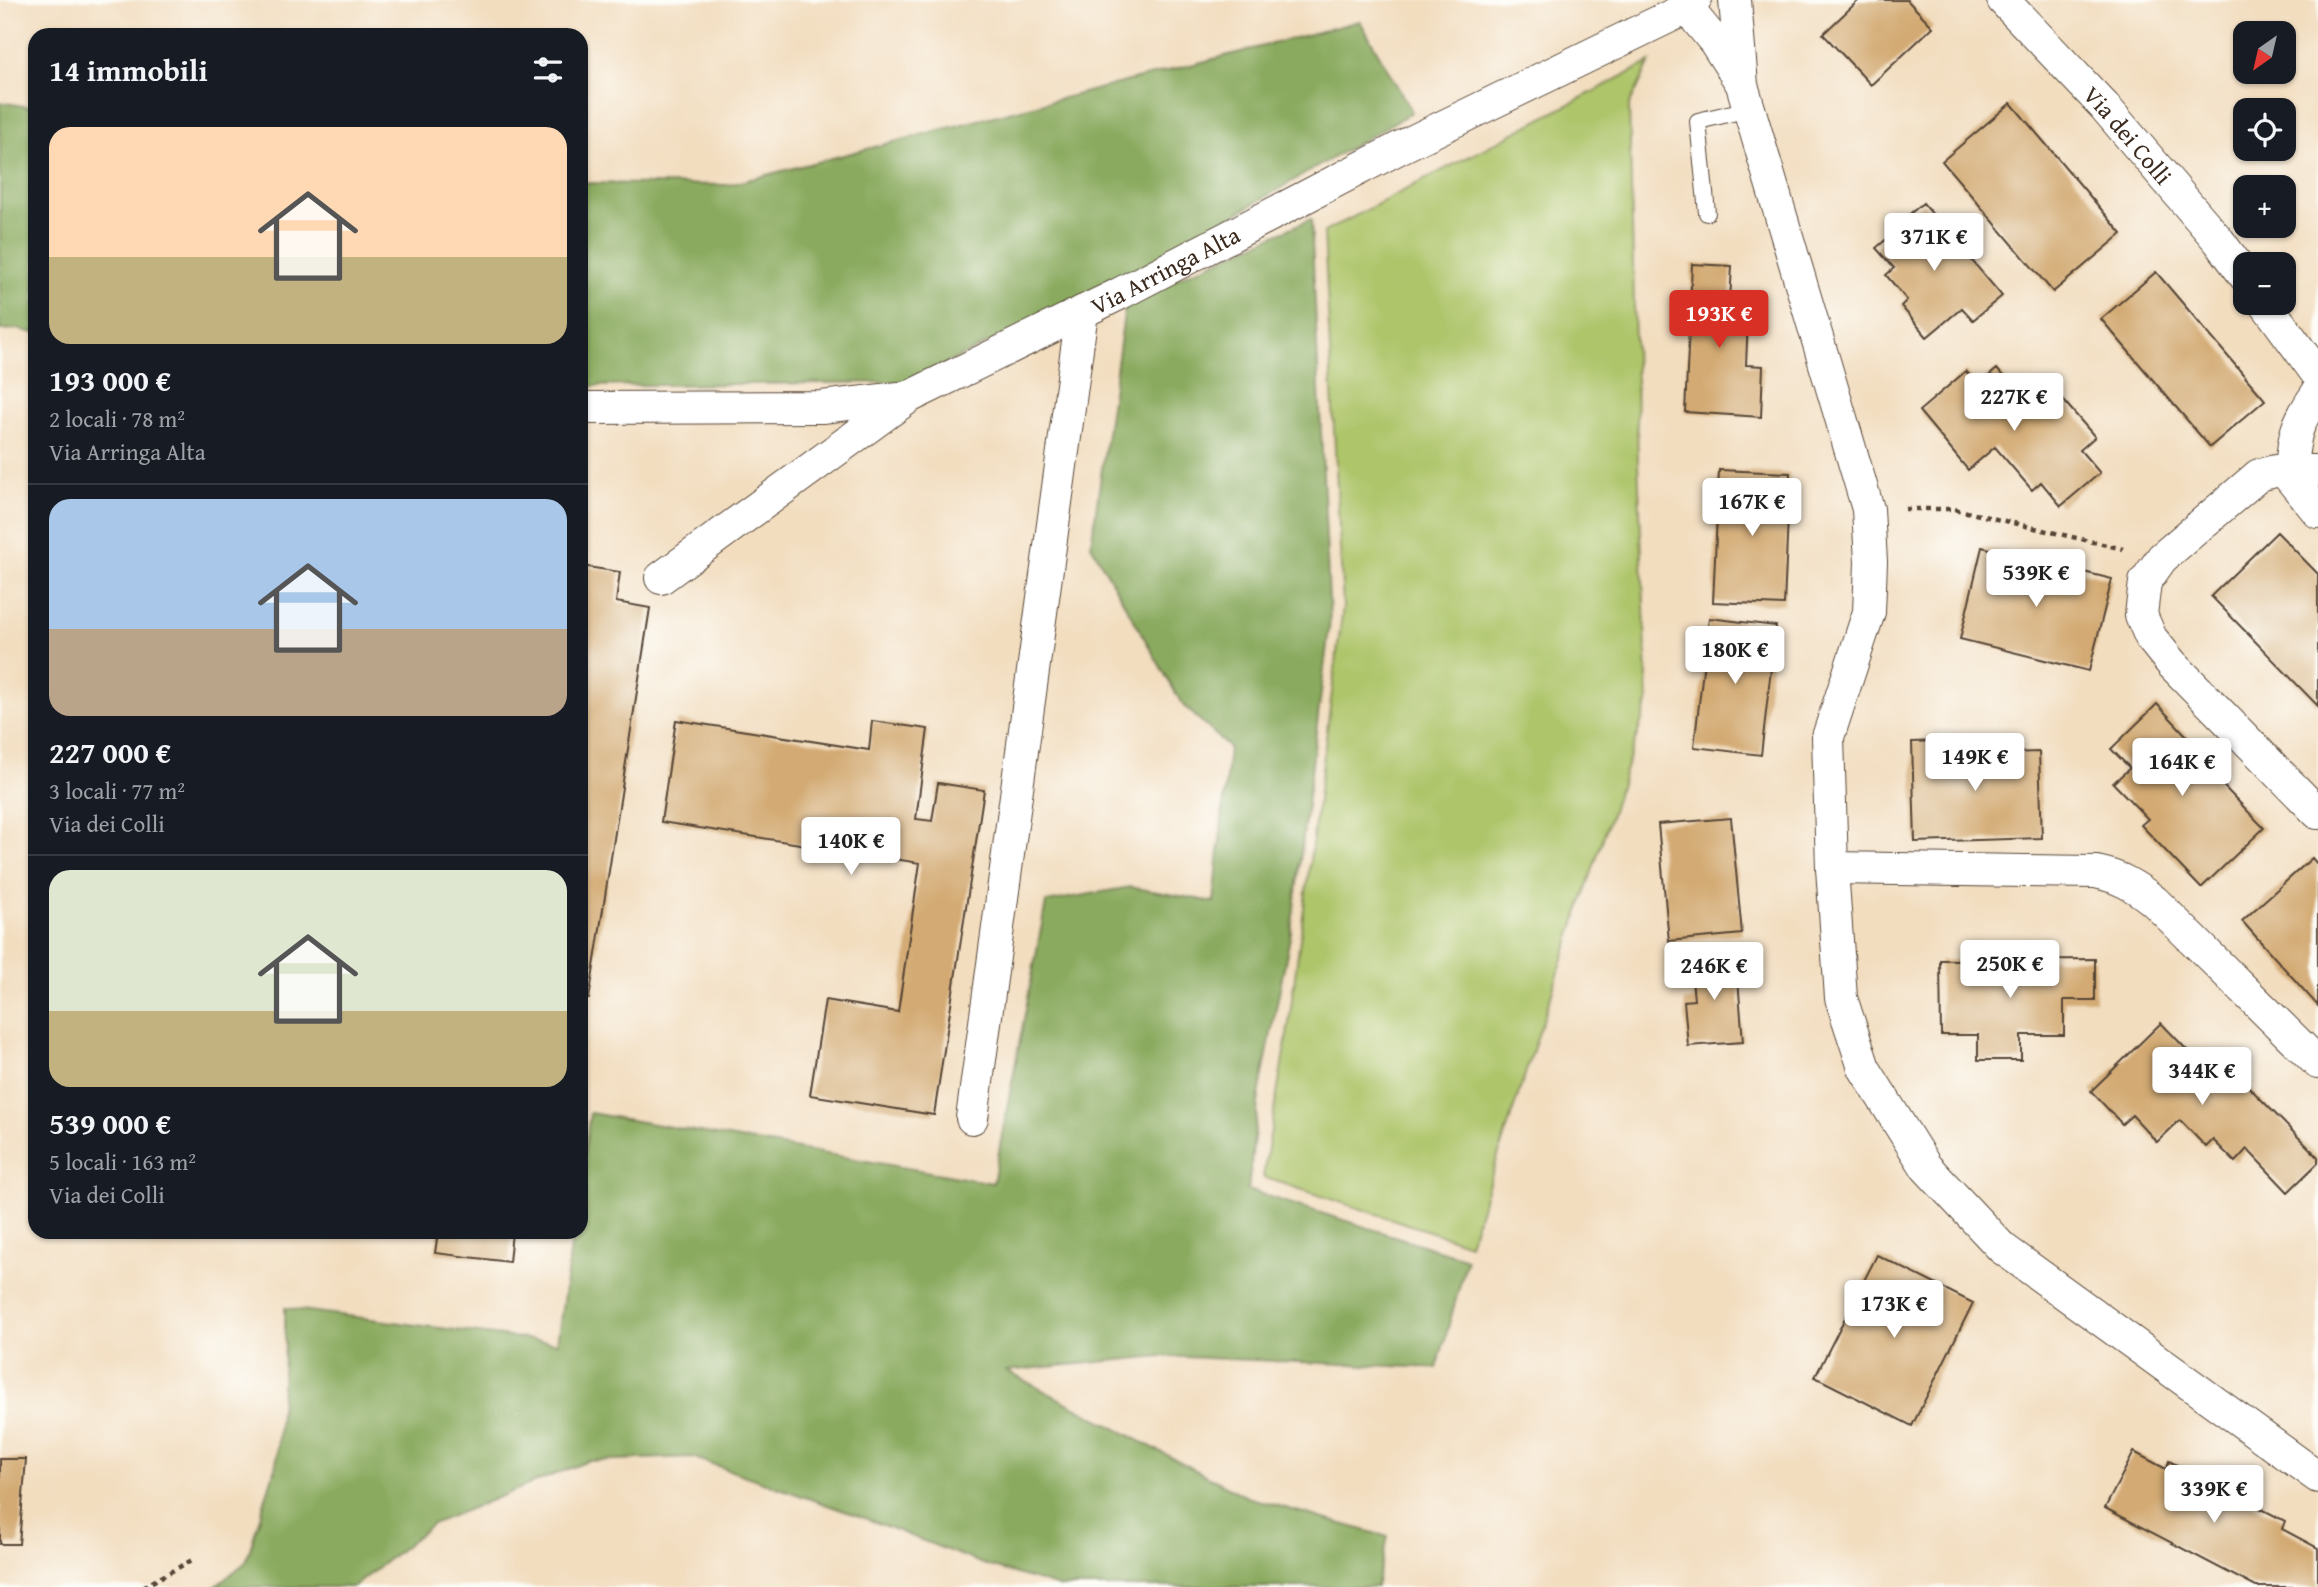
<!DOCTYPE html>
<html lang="it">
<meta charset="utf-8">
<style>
:root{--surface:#171b24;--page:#242831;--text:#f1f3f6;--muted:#9ea1a6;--line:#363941;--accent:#d93025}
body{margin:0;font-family:"Gentium Book Plus",serif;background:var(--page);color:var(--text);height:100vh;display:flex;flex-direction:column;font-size:26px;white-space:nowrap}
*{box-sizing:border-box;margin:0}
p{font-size:23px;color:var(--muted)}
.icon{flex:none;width:38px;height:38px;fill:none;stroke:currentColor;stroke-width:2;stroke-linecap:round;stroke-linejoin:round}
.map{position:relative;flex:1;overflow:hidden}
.side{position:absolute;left:28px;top:28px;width:560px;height:1211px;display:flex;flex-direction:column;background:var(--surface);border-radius:21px;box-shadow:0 2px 5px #0004}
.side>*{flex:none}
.needle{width:46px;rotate:214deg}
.buttons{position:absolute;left:2233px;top:21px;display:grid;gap:14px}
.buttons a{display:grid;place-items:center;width:63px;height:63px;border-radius:14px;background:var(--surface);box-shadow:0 2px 5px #0004;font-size:35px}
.price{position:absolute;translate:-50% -60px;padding:0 16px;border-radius:7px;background:#fff;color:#222;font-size:23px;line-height:46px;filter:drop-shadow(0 2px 4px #0008)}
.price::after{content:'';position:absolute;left:50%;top:42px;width:21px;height:16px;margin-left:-10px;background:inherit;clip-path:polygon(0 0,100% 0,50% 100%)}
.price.on{background:var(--accent);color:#fff}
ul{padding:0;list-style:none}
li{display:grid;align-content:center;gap:14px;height:371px;padding:0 21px}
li+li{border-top:2px solid var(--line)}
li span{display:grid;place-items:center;height:217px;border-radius:21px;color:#555}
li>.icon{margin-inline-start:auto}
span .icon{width:126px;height:126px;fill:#fffc;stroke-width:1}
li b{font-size:30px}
h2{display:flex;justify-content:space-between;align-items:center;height:84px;padding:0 21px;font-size:30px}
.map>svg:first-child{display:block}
</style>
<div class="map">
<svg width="2318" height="1587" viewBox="0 0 2318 1587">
<rect width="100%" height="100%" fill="#fdfcf7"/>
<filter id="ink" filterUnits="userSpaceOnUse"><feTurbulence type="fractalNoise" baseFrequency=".0143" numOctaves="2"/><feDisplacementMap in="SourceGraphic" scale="14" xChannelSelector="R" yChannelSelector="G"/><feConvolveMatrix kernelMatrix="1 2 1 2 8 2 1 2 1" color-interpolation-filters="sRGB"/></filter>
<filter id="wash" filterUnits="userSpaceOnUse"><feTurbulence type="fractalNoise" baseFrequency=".00686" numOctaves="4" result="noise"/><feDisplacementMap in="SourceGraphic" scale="28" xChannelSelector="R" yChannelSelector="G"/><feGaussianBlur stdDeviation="1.57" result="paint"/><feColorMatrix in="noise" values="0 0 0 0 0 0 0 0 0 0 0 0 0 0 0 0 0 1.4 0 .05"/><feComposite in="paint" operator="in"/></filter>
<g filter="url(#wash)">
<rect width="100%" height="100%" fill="#f2ddbf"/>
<path fill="#aec56b" stroke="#747844" stroke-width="2" d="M1650,62L1629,106L1638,461L1648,702L1469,1244L1263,1177L1289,1023L1343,607L1324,232Z"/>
<path fill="#8aaa5f" stroke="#626a3e" stroke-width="2" d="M1360,21L1412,112L1125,278L907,382L581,386V183L728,185Z
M0,102L35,108V333L16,329L0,330Z
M1311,219L1330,621L1291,932L1259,1095L1248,1190L1467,1259L1437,1368L1161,1356L1006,1371L1247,1497L1388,1537L1376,1587H1059L983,1564L867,1519L692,1457L588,1461L432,1524L354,1587H215L246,1562L276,1465L285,1344V1308L557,1343L573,1232H581V1176L590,1113L993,1183L1046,902L1130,887L1214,902L1229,747L1182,704L1091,545L1126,301Z"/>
<g id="blocks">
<path fill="#d3aa73" d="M1859,0H1907L1933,27L1871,85L1823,34Z
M2011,103L2122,234L2053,292L1942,161Z
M1923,203L2002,296L1973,320L1962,308L1927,337L1901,306L1907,300L1886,275L1894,268L1876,248L1897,230L1894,227Z
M1692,264L1732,266L1729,318L1748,319L1746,365L1763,366L1761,417L1685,412Z
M2156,272L2265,400L2210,447L2101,319Z
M1997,369L2035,414L2058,394L2095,437L2080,450L2100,473L2061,506L2041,482L2032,490L1995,447L1968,470L1919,411L1966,371L1978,385Z
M1719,470L1790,473L1784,605L1713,602Z
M2277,532L2318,574V706L2211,596Z
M1982,547L2112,579L2089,671L1960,639Z
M581,566L620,572L616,602L650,608L589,999L581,998Z
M1709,618L1776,626L1761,755L1694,747Z
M2157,704L2213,764L2207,769L2264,828L2201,888L2141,825L2148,819L2113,783L2130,768L2111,749Z
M676,720L869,750L872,721L928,729L916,819L932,821L938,783L984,790L934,1115L810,1095L825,1000L898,1012L920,863L661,822Z
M1974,740V754L2039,752L2042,838L1915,842L1912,742Z
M1731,818L1742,934L1669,941L1658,824Z
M2312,858L2318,865V1006L2242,921Z
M1736,954L1743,1042L1688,1046L1684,1001L1694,1000L1690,957Z
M2095,959V1000H2064V1035H2021V1060H1978V1035H1941L1940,960Z
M2161,1023L2214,1078L2227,1065L2318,1157V1163L2288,1192L2247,1149L2235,1162L2213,1140L2206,1147L2180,1120L2157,1142L2132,1115L2122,1124L2091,1091Z
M438,1232H512L509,1262L435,1253Z
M1877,1255L1973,1303L1912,1426L1815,1377Z
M2134,1452L2166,1469L2169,1461L2285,1521L2282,1529L2318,1548V1587H2256L2105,1508Z
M0,1459H26L19,1544H0Z"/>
</g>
</g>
<g filter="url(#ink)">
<use href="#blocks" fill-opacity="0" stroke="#564536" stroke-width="2"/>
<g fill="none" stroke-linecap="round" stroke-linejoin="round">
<g stroke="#564536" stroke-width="18">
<path id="lane" d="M1707,213L1698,121L1749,109"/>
</g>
<g stroke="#564536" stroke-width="34">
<g id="street">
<path d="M1735,0L1742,85L1868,509L1871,562L1869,612L1828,737L1832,868L1841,998L1864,1068L1926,1167L2002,1248L2318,1477"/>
<path id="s1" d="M2003,0L2104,106L2219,241L2245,276"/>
<path d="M1687,8L1715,42L1740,81"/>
<path d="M2265,303L2318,375"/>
<path d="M2318,392C2294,426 2294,437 2290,478L2318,512"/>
<path d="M581,408L822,407L908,397"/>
<path d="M2315,471H2275L2259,475L2162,558L2145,582L2141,615L2151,638L2172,664L2318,813"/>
<path id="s2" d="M661,578L909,397L1119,294L1401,147L1687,8L1695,0"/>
<path d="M1832,868L2096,872C2120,877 2135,886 2154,901L2318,1063"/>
<path d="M972,1118L1082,312"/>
</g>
</g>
<path stroke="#564536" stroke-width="4.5" stroke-dasharray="5 5" stroke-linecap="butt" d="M1905,509H1954L2123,549
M143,1587L192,1560"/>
<use href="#lane" stroke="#fff" stroke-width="16"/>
<use href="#street" stroke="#fff" stroke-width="32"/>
</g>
</g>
<g text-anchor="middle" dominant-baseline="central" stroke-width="7" stroke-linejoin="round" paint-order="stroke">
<g font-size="24" fill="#3b2a1e" stroke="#fdfcf7">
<text stroke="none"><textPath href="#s1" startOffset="184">Via dei Colli</textPath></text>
<text stroke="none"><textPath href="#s2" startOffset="593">Via Arringa Alta</textPath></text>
</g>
</g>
</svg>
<div class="buttons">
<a><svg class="needle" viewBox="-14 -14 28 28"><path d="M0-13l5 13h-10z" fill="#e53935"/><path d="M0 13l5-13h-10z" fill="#9ea1a6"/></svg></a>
<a><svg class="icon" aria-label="locate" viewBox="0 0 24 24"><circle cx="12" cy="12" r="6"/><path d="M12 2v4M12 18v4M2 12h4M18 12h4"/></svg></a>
<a>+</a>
<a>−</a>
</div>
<b class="price" style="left:1934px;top:273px">371K €</b>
<b class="price on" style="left:1719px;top:350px">193K €</b>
<b class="price" style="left:2014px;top:433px">227K €</b>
<b class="price" style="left:1752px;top:538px">167K €</b>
<b class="price" style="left:2036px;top:609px">539K €</b>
<b class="price" style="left:1735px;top:686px">180K €</b>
<b class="price" style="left:1975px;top:793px">149K €</b>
<b class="price" style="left:2182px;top:798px">164K €</b>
<b class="price" style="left:851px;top:877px">140K €</b>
<b class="price" style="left:2010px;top:1000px">250K €</b>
<b class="price" style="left:1714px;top:1002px">246K €</b>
<b class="price" style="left:2202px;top:1107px">344K €</b>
<b class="price" style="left:1894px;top:1340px">173K €</b>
<b class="price" style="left:2214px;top:1525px">339K €</b>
<section class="side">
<h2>14 immobili<svg class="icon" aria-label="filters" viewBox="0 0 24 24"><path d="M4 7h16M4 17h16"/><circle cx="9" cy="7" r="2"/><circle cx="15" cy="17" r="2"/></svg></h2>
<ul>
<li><span style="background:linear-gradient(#ffd9b3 60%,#c2b280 0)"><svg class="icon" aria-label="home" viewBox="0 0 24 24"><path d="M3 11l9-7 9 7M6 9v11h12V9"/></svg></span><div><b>193 000 €</b><p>2 locali · 78 m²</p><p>Via Arringa Alta</p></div></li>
<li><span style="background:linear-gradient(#a9c7e8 60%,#b9a48a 0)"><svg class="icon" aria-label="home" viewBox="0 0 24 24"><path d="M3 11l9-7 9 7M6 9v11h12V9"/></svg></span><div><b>227 000 €</b><p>3 locali · 77 m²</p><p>Via dei Colli</p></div></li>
<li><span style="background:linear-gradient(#dfe7d0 65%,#c2b280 0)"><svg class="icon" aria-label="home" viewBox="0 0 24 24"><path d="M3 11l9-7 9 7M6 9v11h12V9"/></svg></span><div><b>539 000 €</b><p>5 locali · 163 m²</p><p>Via dei Colli</p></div></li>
</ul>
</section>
</div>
